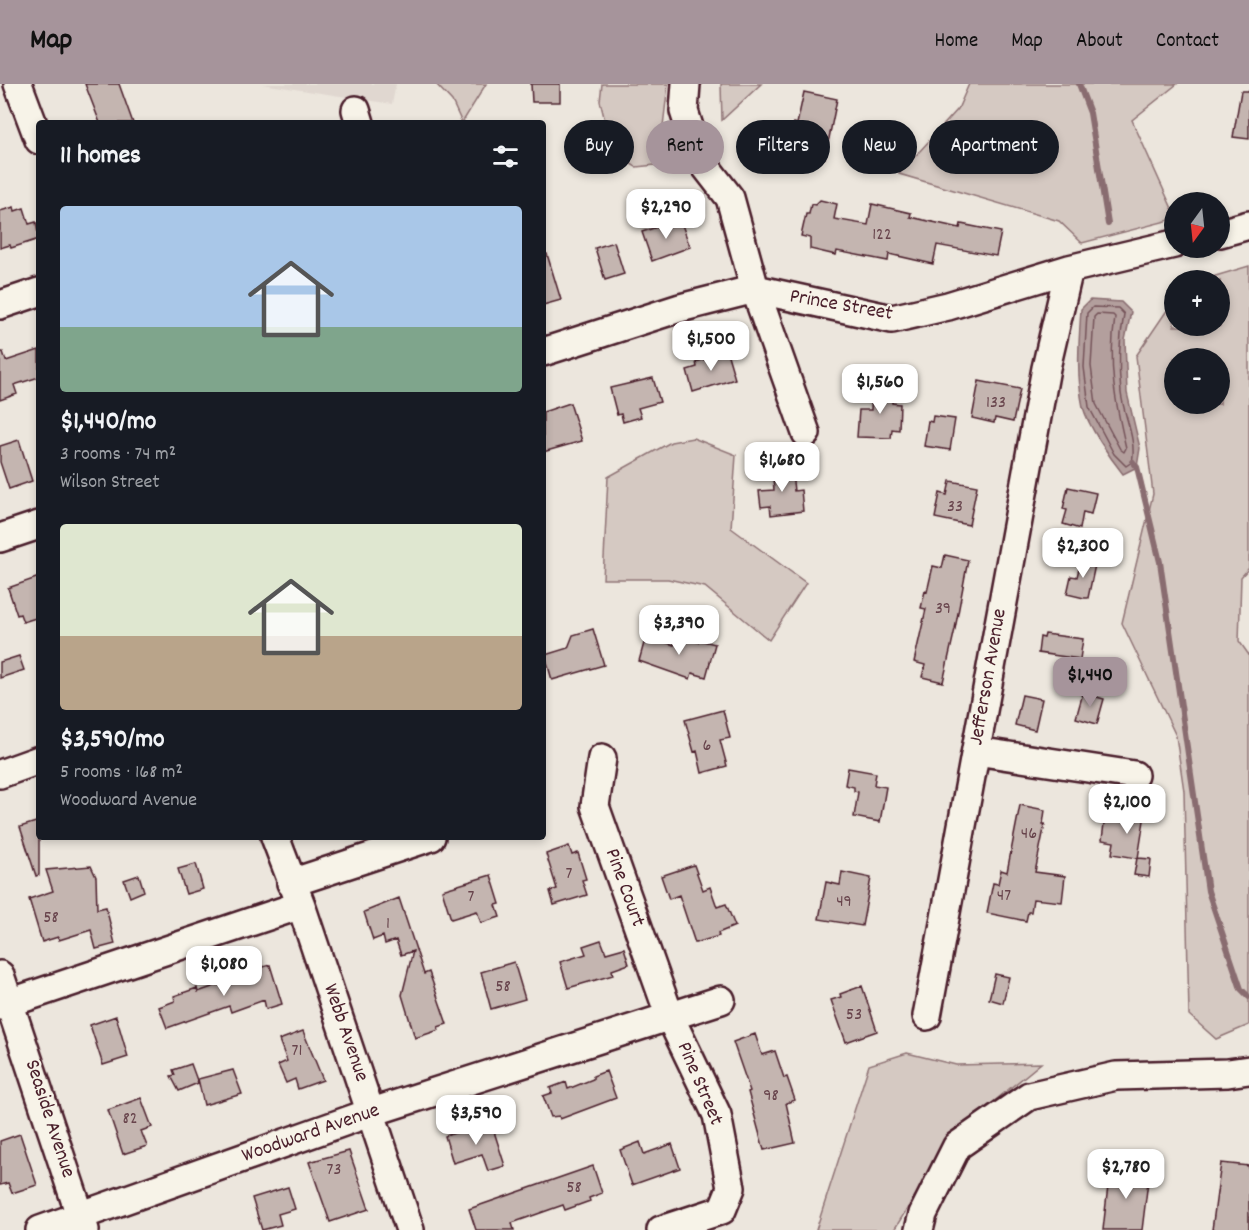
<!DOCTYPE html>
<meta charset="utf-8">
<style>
:root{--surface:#171b24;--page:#20242c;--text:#f1f3f6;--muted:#9ea1a6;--accent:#a6949b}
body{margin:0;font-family:Dekko,sans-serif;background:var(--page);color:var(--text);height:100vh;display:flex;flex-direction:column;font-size:22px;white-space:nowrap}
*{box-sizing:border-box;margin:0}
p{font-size:20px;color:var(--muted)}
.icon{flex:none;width:33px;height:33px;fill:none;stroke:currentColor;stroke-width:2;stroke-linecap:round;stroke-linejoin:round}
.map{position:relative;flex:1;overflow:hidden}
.details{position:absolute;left:36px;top:36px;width:510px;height:720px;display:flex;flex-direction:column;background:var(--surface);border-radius:6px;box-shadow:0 3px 9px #0003}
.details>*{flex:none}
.top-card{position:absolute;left:564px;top:36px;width:570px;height:54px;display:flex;gap:12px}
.needle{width:39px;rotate:195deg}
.controls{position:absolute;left:1164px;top:108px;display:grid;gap:12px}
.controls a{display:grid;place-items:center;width:66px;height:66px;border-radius:50%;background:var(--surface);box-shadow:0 3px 9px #0003;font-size:30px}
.price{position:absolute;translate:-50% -51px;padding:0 14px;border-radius:12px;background:#fff;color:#222;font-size:20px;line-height:39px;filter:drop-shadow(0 2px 3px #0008)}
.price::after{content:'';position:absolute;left:50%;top:36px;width:18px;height:14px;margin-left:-9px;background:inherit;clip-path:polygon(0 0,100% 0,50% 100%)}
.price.on{background:var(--accent);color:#111}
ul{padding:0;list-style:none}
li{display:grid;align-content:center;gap:12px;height:318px;padding:0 24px}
li span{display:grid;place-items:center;height:186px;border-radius:6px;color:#555}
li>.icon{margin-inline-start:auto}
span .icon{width:108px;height:108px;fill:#fffc;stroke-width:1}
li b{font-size:26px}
h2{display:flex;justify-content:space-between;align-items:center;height:72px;padding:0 24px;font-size:26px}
.chip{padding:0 21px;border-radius:27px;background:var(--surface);box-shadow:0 3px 9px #0003;font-size:21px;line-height:54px}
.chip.on{background:var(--accent);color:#111}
header{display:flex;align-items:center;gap:36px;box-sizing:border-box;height:84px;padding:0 30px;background:var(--accent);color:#111}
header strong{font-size:28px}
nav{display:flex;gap:33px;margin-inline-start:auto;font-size:21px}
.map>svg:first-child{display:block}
</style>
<header>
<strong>Map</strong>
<nav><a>Home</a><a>Map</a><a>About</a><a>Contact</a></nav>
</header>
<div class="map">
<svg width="1249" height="1146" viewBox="0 0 1249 1146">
<rect width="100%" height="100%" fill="#ece6dd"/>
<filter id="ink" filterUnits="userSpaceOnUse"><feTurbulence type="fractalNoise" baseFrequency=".0167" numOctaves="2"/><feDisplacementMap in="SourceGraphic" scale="12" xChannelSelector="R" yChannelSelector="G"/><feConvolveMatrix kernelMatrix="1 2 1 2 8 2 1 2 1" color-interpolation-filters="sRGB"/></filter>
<g filter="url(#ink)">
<path fill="#e0d7d0" d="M262,0H396L392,20Z"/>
<path fill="#d5c9c2" stroke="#907476" stroke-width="1.5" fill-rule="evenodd" d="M436,0H486L462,39L452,17Z
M602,0H668L663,42L684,78L636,83L613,69L600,17Z
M721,0H761L722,36Z
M969,0H1177L1132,36L1174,129V135L1082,159L1059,137L899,90L958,25Z
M1249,182V484L1241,493L1239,557L1249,571V941L1216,955L1189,931L1184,707L1176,652L1122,539L1153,410L1136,272L1174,216V242H1220V196H1202ZM1220,274V320H1174V274Z
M693,354L736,371L731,444L806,499L769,556L705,503L668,495H603L608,393L671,358Z
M907,969L956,981L1041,979L953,1051L894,1146H816L869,981Z"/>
<path fill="#b39f9d" stroke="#896c6f" stroke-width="1.5" d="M1090,216L1121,218L1131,228L1125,256L1127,309L1140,364L1137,383L1123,390C1111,375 1088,342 1083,323C1076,290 1079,258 1081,225Z"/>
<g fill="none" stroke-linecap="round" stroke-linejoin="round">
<path stroke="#745259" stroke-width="1.5" d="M1093,223L1118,224L1124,230C1119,257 1118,282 1121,309C1124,333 1137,355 1132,378L1126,382L1114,370L1089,323L1084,283L1087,229Z
M1097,230L1113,231L1115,233C1108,282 1115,317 1126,364L1124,368L1120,365L1096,320L1091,282L1094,233Z"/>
<path stroke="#896c6f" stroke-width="6" d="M1079,0L1090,29L1108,140
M1133,378L1137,383L1160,478L1208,807L1241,905L1249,913"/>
</g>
<path fill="#c4b5b0" stroke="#4a1f2b" stroke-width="1.5" d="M85,0H119L133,39H100Z
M531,0H560V18H532Z
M1241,7H1249V55L1233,53Z
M804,8L837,15L825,74L788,67L794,39L797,40Z
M820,116L837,120L834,135L868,141L872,120L911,129L910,133L960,144L961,140L1001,148L996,172L937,161L933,180L889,170L888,177L837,167L836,171L810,165V154L801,152L806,130H809L811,120L815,121Z
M14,123L15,127L24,124L29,140L36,138L39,155L11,164L10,161L0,164V127Z
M680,135L690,163L652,177L642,148Z
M614,158L624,190L605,196L595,164Z
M547,170L561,216L543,221V171Z
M39,266V293L14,301L17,310L0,316V268H3L6,277Z
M727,268L735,295L693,308L687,286L697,283L696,278Z
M653,294L660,318L638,324L641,333L623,338L621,330L617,331L610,304Z
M979,297L1020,305L1013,338L995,334L994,339L972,334Z
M872,302L893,303L892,319L900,320L899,346L892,345L891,354L857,353L859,326H871Z
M570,319L582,357L543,368V328Z
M933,332L955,335L950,366L924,362L928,337L932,338Z
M19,356L32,397L9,405L0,378V362Z
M791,380L794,407L801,406L803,427L771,431L770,422L761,423L759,407L774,406L772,382Z
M950,397L977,402L969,441L935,434L940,409L947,411Z
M1068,403L1096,409L1091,430L1083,428L1080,445L1063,440L1067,426L1063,425Z
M945,471L968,476L955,545L943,598L922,593L925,581L914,578L926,525L921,524L925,507L927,508L933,482L942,484Z
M1082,472L1096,476L1088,514H1084L1067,510L1071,492L1077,493Z
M39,493V533L23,538L20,530L17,531L8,504Z
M593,545L604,581L552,596L545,571L568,564L573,551Z
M1045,550L1083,555L1080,575L1038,569L1040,553L1044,554Z
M646,552L674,561L677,552L698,558L700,556L715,560L706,593L692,589L690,595L639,577Z
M19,572L24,586L0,594V578Z
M1083,609L1104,615L1097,640L1076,634Z
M1022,611L1042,615L1035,646L1015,641Z
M723,626L730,654L720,656L727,682L702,689L697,667L694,668L685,636Z
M848,684L876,689L874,701L886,703L880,738L854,733L858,708L854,707V703L845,701Z
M1020,721L1045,726L1043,740H1045L1035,788L1065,792L1062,818L1033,815L1031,828H1028L1026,837L987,829L993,799L998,800L1001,786L1007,788Z
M1124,721L1146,724L1138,774L1151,775L1149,793L1134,791L1137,774L1112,770L1114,758L1102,756L1106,723L1124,725Z
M39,737V791L36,792L20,743Z
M569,762L572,771L578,769L586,795L582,796L587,811L554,821L550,807L557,805L546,770Z
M196,780L203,805L186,810L178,785Z
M694,781L703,806L710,803L717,823L726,820L735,842L718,849L719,852L695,859L679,811L669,815L661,792Z
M91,782L96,793L97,825L106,823L115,860L96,865L91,846L59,856L58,853L42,858L29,815L53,807L46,786Z
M842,788L871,794L862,842L819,835L826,798L840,801Z
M139,791L144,807L130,813L124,796Z
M491,791L500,820L496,821L500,833L481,839L477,827L451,835L442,806Z
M399,814L424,890L429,888L447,940L438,943L439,946L415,954L402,911L413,867L401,871L396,856L385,860L383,852L373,856L364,828Z
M601,856L606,869L624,864L629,880L612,886L613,891L568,904L560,878L586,870L583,862Z
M514,878L525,915L491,925L481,888Z
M270,881L282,920L266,925L264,916L231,928L229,922L167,944L159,923L175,917L174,912L197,904L198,908L240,893L239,890Z
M995,890L1009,893L1003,919L989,915Z
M862,902L877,947L846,958L831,916L841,913L840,910Z
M116,932L128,973L103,981L90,941Z
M303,947L323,996L298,1005L295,995L286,999L278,981L287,977L279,956Z
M755,950L762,971L775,967L784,994L787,993L795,1016L786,1019L795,1059L764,1066L748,1008L750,1007L733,958Z
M191,980L198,999L179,1007L171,992L175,991L173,986Z
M233,986L242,1010L204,1021L198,995Z
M606,987L616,1014L560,1035L559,1032L551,1033L543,1012L552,1009L550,1004L566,998L568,1005L593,995V992Z
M141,1014L152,1043L141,1047L147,1062L123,1070L108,1026Z
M491,1038L505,1082L488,1087L482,1070L453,1079L445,1052Z
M20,1050L37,1101L12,1109L8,1099L0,1101V1057Z
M640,1058L644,1070L672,1060L680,1084L632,1101L620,1066Z
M349,1067L369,1125L330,1138L309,1078Z
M1221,1079L1249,1082V1146H1212Z
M593,1082L602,1109L589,1114L590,1117L565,1126L563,1121L512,1139L514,1146H476L469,1125Z
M1110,1084L1149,1089L1142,1146H1103Z
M288,1103L295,1125L278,1130L281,1141L262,1146L252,1114Z"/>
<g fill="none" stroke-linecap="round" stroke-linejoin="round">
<g stroke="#4a1f2b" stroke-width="32">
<path id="minor" d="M18,0L39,56
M686,0L684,27L699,74L730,114L755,205L806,349
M356,26L360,39
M1220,149L1249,141
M0,221L39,208
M543,268L680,224L755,205L892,235L948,222L1069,185L1174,160
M0,454L39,441
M976,667L1134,691
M602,674L595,722L670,933L717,1031L731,1104L722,1126L661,1146
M0,690L39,676
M275,753L301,821L410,1146
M291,799L431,753
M0,891L85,1146
M0,922L301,821
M927,932L1046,284L1069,185
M40,1146L372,1028L721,916
M919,1146L923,1130L957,1062L1029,1012L1116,992L1228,989L1249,986"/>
</g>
<use href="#minor" stroke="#f7f3e8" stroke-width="27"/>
</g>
</g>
<g text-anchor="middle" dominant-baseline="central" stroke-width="4.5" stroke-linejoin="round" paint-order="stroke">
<g font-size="18" fill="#68444c">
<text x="882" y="151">122</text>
<text x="996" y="319">133</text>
<text x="955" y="423">33</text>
<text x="943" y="525">39</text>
<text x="707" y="662">6</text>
<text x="1029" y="750">46</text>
<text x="569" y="790">7</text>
<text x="1004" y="812">47</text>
<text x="471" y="813">7</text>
<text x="844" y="818">49</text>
<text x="51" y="834">58</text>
<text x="388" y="840">1</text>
<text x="503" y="903">58</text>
<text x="854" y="931">53</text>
<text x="297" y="967">71</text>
<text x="771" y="1012">98</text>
<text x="130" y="1035">82</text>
<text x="334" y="1086">73</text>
<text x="574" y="1104">58</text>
</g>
<g font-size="21" fill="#4a1f2b" stroke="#f7f3e8">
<text transform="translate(841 222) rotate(10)">Prince Street</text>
<text transform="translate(989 593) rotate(-80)">Jefferson Avenue</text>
<text transform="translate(624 804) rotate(70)">Pine Court</text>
<text transform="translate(345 949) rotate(71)">Webb Avenue</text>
<text transform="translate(699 1000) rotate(67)">Pine Street</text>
<text transform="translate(49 1035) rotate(72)">Seaside Avenue</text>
<text transform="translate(311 1050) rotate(-19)">Woodward Avenue</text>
</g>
</g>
</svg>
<div class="controls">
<a><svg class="needle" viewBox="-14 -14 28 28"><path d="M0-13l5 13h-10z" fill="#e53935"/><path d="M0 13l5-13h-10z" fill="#9ea1a6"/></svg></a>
<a>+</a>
<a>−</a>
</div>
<b class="price" style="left:666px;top:156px">$2,290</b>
<b class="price" style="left:711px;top:288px">$1,500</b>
<b class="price" style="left:880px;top:331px">$1,560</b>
<b class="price" style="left:782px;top:409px">$1,680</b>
<b class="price" style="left:1083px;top:495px">$2,300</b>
<b class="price" style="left:679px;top:572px">$3,390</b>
<b class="price on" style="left:1090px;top:624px">$1,440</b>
<b class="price" style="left:1127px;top:751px">$2,100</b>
<b class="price" style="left:224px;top:913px">$1,080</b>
<b class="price" style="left:476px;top:1062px">$3,590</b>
<b class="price" style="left:1126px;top:1116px">$2,780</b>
<div class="top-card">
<a class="chip">Buy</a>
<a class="chip on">Rent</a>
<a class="chip">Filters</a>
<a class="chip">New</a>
<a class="chip">Apartment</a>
</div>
<section class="details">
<h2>11 homes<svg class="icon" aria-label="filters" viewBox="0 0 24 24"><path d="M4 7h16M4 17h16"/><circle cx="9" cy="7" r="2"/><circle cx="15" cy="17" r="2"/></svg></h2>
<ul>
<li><span style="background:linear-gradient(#a9c7e8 65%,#7fa58c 0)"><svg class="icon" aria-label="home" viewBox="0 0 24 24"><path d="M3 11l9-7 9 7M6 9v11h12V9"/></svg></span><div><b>$1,440/mo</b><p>3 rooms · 74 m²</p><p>Wilson Street</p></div></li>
<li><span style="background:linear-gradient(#dfe7d0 60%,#b9a48a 0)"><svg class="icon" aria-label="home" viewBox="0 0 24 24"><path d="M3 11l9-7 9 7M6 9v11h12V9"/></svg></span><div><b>$3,590/mo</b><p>5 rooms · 168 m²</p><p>Woodward Avenue</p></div></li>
</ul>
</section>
</div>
